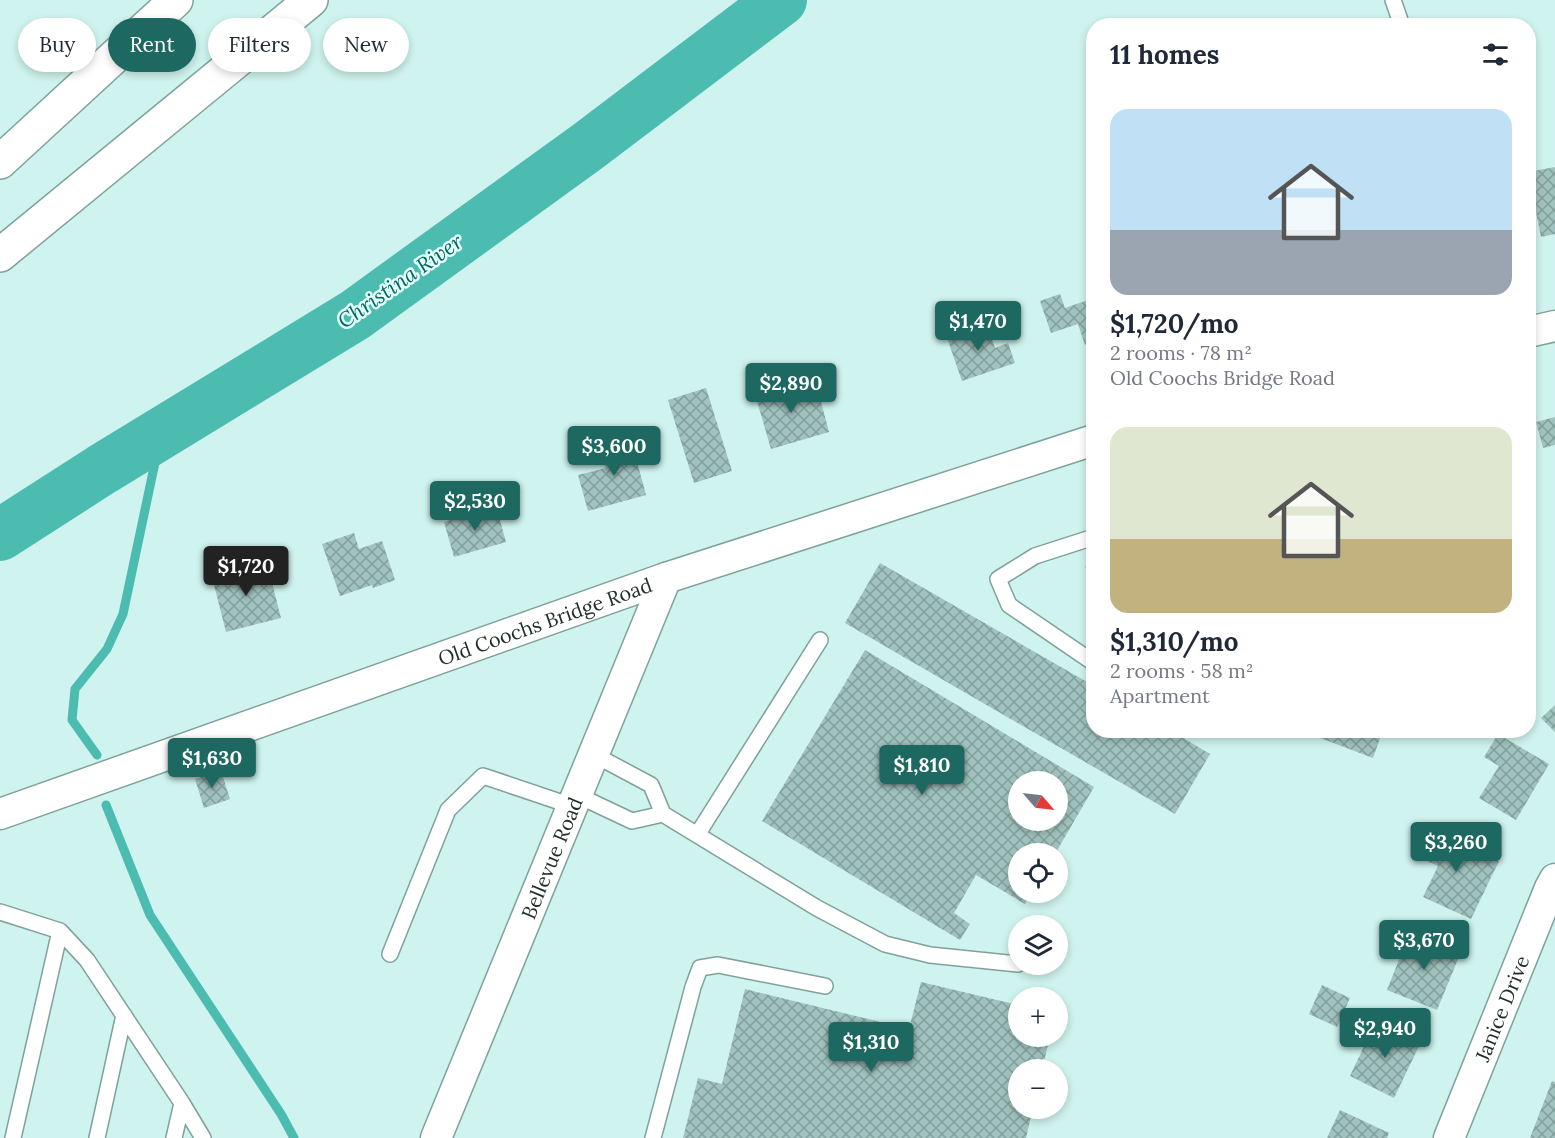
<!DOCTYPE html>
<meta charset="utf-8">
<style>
:root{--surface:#fff;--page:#f6f6f7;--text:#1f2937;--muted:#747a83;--accent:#1d6861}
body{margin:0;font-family:Lora,serif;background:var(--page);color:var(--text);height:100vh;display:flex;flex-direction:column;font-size:22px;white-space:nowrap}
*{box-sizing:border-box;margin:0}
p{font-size:20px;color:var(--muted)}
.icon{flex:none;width:33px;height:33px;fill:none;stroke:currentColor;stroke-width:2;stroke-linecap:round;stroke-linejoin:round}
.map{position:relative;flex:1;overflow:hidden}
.side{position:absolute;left:1086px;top:18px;width:450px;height:720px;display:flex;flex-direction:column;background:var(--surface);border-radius:24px;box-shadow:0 3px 9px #0003}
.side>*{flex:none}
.top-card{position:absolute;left:18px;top:18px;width:570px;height:54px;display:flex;gap:12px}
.needle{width:39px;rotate:118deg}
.tools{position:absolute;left:1008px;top:771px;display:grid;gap:12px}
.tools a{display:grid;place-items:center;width:60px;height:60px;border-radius:50%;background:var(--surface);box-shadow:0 3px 9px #0003;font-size:30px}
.price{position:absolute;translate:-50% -51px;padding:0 14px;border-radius:6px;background:var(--accent);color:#fff;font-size:20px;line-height:39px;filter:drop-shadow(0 2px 3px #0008)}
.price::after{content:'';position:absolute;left:50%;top:36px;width:18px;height:14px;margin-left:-9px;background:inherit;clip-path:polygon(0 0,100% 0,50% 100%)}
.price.selected{background:#222;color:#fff}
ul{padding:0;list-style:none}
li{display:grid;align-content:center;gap:12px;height:318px;padding:0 24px}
li span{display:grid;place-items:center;height:186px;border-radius:18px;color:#555}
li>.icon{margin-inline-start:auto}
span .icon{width:108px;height:108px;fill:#fffc;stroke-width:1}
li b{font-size:26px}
h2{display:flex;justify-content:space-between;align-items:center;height:72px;padding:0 24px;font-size:26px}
.pill{padding:0 21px;border-radius:27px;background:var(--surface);box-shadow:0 3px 9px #0003;font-size:21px;line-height:54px}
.pill.selected{background:var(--accent);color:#fff}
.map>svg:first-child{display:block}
</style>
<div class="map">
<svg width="1555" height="1138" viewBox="0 0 1555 1138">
<defs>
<pattern id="building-cross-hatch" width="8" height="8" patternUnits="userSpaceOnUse" patternTransform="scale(1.5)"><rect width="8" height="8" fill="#a1c3bf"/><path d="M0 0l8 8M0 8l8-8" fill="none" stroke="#839f9b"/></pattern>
</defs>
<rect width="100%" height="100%" fill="#cff3ee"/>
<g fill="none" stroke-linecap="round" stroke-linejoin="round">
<path stroke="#4cbbb0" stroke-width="9" d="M97,755L72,720L75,689L107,649L123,614L161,434
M106,805L150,915L281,1114L294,1138"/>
<path stroke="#4cbbb0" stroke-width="52" d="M0,535L101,470L355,315L587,147L781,0"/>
</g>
<path fill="url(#building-cross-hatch)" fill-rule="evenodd" d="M1555,167V234L1541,237L1528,172Z
M1060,294L1065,308L1094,298V342L1085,345L1078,324L1051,333L1040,301Z
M986,321L995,348L1008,343L1015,363L962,381L946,335Z
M782,383L785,392L816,383L829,432L771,449L754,391Z
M706,388L732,471L694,483L668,400Z
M1555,417V445L1543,448L1536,422Z
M630,436L646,495L588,511L578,475L606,468L599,445Z
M496,506L506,542L454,557L444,522Z
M354,533L359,549L382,541L395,580L373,588L372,585L340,596L322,544Z
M267,563L281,618L226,632L212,577Z
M880,563L1094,686V730H1170L1210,754L1175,814L845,623Z
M1094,563V591H1093L1085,566Z
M865,650L1094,787L1055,854H1018V892H1032L1025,904L976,875L954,913L970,924L960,940L762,821ZM1018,782H1058V820H1018Z
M1555,705V732L1541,718Z
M1308,730H1383L1373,758L1307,733Z
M1498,734L1549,764L1516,820L1479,798L1499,766L1484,757Z
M221,771L230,799L204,808L195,779Z
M1428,827L1499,861L1471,919L1423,897L1438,866L1414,855Z
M1410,932L1461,952L1437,1010L1387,990Z
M921,982L1018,1005V1036H1050L1042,1070H1018V1108H1033L1026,1138H683L698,1078L722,1084L745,989L909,1029Z
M1322,985L1350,998L1337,1027L1309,1014Z
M1376,1021L1421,1042L1394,1098L1350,1076Z
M1552,1081L1555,1082V1138H1530Z
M1340,1110L1389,1133L1387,1138H1327Z"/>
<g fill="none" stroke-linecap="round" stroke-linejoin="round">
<g stroke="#7fa19c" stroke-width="18">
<path id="lane" d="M1393,0L1402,26
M1094,537L1035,556L998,579L1009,605L1094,663
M577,795L632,821L663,814L651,785L593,754
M663,814L817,908L885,944L930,955L1018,964
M697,835L820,640
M0,912L60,931L87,960L182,1103L203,1138
M390,954L448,810L483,776L572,806
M13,1138L60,931
M97,1138L124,1015
M174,1138L182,1103
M653,1138L693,987L700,968L718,965L825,986"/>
</g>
<g stroke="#7fa19c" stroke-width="33">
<g id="street">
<path d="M1528,332L1555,326"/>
<path id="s1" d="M0,814L666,578L1094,440"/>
<path id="s2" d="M436,1138L666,578"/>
<path id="s3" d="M1449,1138L1550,888L1555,879"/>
</g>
</g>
<g stroke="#7fa19c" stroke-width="36">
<path id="highway" d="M0,162L176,0
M0,255L311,0"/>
</g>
<use href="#lane" stroke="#fff" stroke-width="15"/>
<use href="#street" stroke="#fff" stroke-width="30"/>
<use href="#highway" stroke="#fff" stroke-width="33"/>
</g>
<g text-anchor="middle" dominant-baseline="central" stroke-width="5" stroke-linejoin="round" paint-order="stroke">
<g font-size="20" fill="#1f2d2b" stroke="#e2fffb">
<text stroke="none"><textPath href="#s1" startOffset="578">Old Coochs Bridge Road</textPath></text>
<text stroke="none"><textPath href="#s2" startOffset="303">Bellevue Road</textPath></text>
<text stroke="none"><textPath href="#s3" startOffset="140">Janice Drive</textPath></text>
</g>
<g font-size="21" font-style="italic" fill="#02655e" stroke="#e2fffb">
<text transform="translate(400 281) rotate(-35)">Christina River</text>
</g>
</g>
</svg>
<div class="tools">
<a><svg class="needle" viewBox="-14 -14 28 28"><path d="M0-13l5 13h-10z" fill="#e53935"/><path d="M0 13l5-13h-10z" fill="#747a83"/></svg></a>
<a><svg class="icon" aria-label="locate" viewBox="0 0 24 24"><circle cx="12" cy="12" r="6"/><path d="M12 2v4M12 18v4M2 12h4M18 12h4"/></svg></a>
<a><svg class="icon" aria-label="layers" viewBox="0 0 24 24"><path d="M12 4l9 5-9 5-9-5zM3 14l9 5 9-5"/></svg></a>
<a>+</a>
<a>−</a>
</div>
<b class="price" style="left:978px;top:352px">$1,470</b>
<b class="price" style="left:791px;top:414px">$2,890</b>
<b class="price" style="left:614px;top:477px">$3,600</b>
<b class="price" style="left:475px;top:532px">$2,530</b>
<b class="price selected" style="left:246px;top:597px">$1,720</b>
<b class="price" style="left:212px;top:789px">$1,630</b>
<b class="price" style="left:922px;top:796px">$1,810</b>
<b class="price" style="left:1456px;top:873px">$3,260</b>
<b class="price" style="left:1424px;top:971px">$3,670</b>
<b class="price" style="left:1385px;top:1059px">$2,940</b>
<b class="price" style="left:871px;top:1073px">$1,310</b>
<div class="top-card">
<a class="pill">Buy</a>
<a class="pill selected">Rent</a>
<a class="pill">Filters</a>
<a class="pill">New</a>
</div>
<section class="side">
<h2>11 homes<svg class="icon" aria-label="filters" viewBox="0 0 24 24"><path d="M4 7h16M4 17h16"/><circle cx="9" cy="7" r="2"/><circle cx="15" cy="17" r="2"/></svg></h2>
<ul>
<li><span style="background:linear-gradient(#bfe0f5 65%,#9aa5b1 0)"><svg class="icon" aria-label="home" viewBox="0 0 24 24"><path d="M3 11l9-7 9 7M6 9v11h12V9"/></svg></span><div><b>$1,720/mo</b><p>2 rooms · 78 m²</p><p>Old Coochs Bridge Road</p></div></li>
<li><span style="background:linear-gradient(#dfe7d0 60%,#c2b280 0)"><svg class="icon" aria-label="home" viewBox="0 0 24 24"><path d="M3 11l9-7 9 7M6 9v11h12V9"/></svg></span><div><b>$1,310/mo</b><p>2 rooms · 58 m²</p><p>Apartment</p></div></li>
</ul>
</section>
</div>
